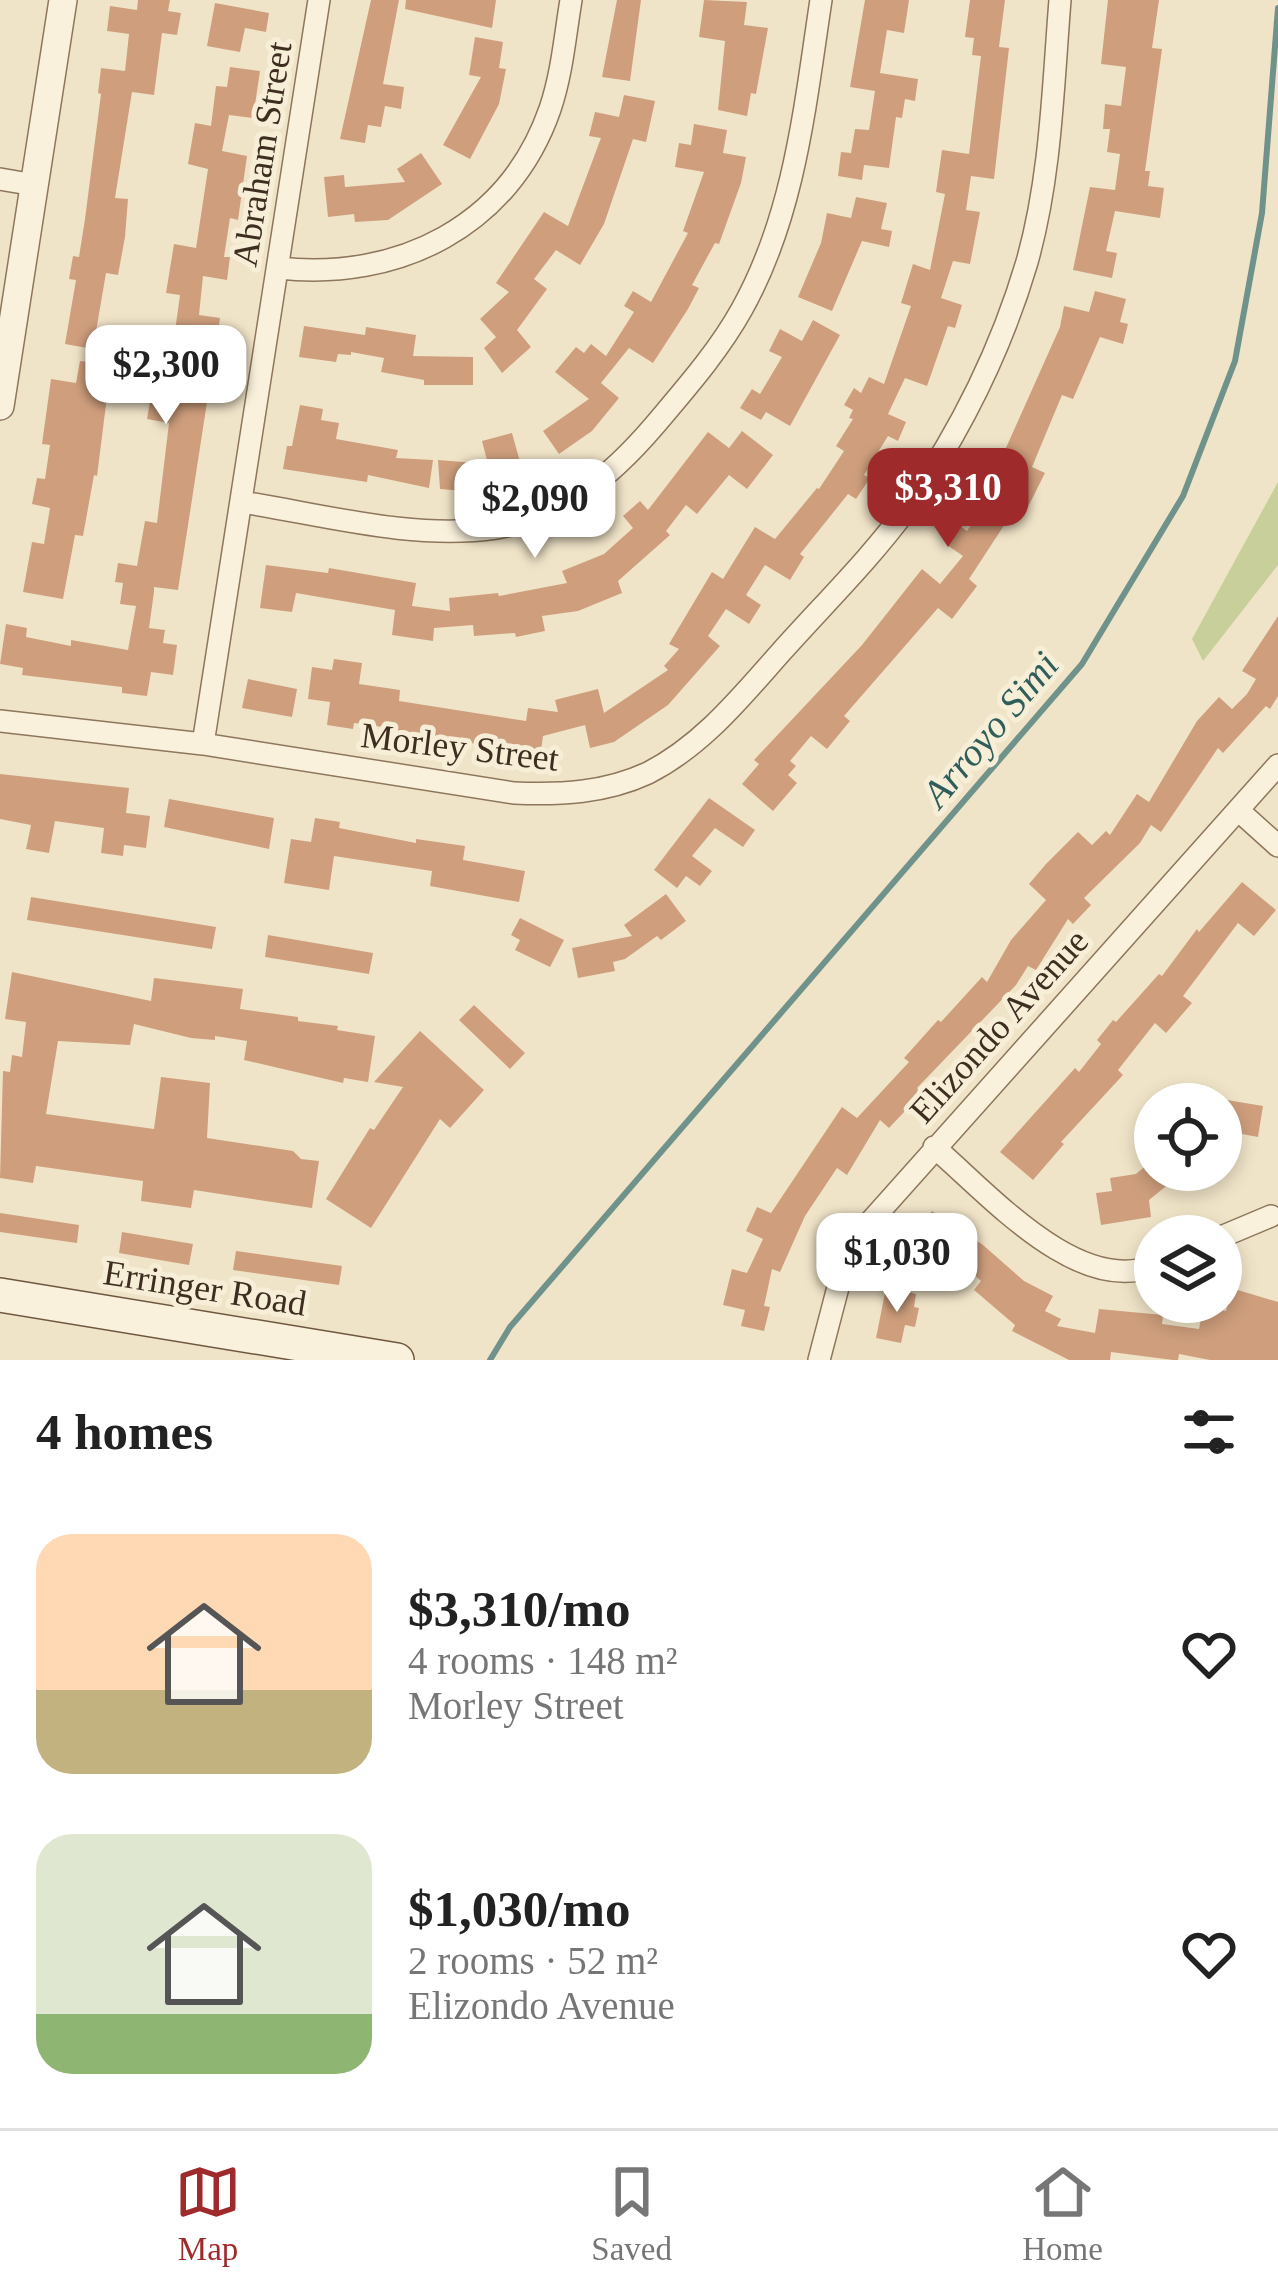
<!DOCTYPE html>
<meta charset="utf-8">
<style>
:root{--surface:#fff;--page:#f6f6f6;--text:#222;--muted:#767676;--line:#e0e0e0;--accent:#9e2a2b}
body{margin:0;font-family:Georgia,serif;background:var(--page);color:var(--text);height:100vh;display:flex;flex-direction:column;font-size:45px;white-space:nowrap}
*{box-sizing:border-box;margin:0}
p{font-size:39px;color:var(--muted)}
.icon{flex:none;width:66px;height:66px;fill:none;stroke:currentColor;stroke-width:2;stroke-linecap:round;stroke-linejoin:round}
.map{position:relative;height:1360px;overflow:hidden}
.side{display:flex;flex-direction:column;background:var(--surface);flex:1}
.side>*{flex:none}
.buttons{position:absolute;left:1134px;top:1083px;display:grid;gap:24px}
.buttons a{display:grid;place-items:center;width:108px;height:108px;border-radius:50%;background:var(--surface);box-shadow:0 6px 18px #0003;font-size:60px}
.price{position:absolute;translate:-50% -102px;padding:0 27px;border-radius:24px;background:#fff;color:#222;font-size:39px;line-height:78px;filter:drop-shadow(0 3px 6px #0008)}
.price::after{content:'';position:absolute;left:50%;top:72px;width:36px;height:27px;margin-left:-18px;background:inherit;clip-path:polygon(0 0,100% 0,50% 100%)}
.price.current{background:var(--accent);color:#fff}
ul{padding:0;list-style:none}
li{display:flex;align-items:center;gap:36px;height:300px;padding:0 36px}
li span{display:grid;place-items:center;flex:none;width:336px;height:240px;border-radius:36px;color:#555}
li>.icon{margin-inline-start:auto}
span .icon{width:144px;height:144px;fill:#fffc;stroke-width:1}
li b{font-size:51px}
h2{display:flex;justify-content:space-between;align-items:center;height:144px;padding:0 36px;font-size:51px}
.dock{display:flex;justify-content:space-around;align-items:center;height:168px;border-top:3px solid var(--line);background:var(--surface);font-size:33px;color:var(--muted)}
.dock a{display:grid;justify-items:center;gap:6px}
.dock .current{color:var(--accent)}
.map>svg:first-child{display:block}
</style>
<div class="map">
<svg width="1278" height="1360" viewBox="0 0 1278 1360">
<rect width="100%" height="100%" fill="#f0e4c8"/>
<path fill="#c9cf9b" d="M1278,482V565L1203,661L1192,639Z"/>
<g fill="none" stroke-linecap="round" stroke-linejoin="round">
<path stroke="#6f938a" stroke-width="6" d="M490,1360L510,1327L1082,664L1183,496L1235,361L1262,213L1278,8"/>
</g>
<path fill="#cf9f7d" d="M138,0H170L168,11L181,13L177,35L162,33L154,95L132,92L115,198L128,199L125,237L118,275L106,273L93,349L65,344L76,280L69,279L73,256L79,257L85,219L101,94L98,93L101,68L125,71L129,34L107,31L110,6L137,10Z
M371,0H399L383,84L404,87L401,109L385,106L381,127L368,125L365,143L340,139Z
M406,0H496L492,28L405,9Z
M617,0H641L630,81L602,77Z
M704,0L747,2L744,25L768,28L756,94L751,93L747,116L718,110L725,41L699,37Z
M865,0H909L904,33L887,30L880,73L918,79L915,101L905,99L902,118L896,117L889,168L864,165L862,180L838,176L841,152L851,153L855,129L869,130L875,91L850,87Z
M970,0H1005L999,47L1009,48L994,179L971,176L966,210L980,212L970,264L953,261L941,298L962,305L955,328L948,326L927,386L905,378L888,414L906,422L898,441L888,436L864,475L870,478L856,499L848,494L800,554L804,557L790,580L765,565L746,595L761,605L749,624L726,609L708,636L720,646L668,705L614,742L590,748L585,725L543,736L541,751L390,734V728L354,723L353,729L327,725L330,702L308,699L312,667L332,670L334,659L362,663L359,684L400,690L399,701L526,721L528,708L558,712L555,700L598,689L604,713L668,670L664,666L679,649L669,644L712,572L723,579L755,527L775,539L817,488L819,489L844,451L836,446L853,419L849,418L853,410L844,405L854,388L861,393L869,377L884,384L911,306L901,303L913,264L930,270L945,194L936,192L942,150L969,154L981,56L972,55L974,38L965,37Z
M1108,0H1159L1152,48L1162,49L1145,171H1150L1148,186L1164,188L1160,218L1115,211L1106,251L1117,253L1112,278L1073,270L1090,187L1115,190L1120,154L1107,152L1110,129H1103L1105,104L1121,106L1126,67L1101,64Z
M215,3L269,13L266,32L245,28L240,52L207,46Z
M475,37L503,42L499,68L506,69L499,104L470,159L443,145L481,77L469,75Z
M230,67L260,71L253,118L229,115L222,151L247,156L238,220L230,218L224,257H230L227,280L203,276L199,315L220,318L178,590L154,587V592L149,628L165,630L163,643L177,645L173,675L151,672L147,696L122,693V687L22,675L23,668L0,664L6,624L27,628L26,637L71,646V640L128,650L136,606L120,604L123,583L115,582L118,563L137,566L145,521L157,523L169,423L147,419L155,373L169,375L180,295L166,293L174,244L196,248L208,169L188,164L195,123L211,126L216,86L227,87Z
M624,95L655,101L646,142L633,139L604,224L580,265L556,250L534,279L547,289L517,330L531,347L502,373L484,348L496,337L480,319L509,292L496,283L544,212L568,226L601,138L589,136L595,112L619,117Z
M694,124L727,130L723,153L746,157L741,183L719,244L715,243L692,285L699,288L688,309L653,363L629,348L601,383L619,398L592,431L559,454L543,431L589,399L555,372L576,347L584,353L591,344L606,356L634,312L624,306L633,291L651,302L688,233L683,231L704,172L675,167L679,143L691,145Z
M421,153L442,184L388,220L355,222L354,214L328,217L324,177L344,175L345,187L405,182L397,169Z
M856,197L887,203L881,229L892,231L889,247L862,241L832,311L798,297L821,243L827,213L851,218Z
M1095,291L1126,299L1120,322L1128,324L1123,344L1100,337L1073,399L1062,395L1032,467L1045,473L1027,509L1018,504L969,579L977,586L952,619L938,608L844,716L850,721L827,749L811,736L790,761L796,766L788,775L797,783L773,811L742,784L759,764L754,760L862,645L922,569L940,584L963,556L947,545L960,526L967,531L988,499L984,497L1060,327L1064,306L1089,312Z
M813,320L840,335L790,426L766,412L761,420L740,408L752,389L760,394L782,357L769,351L780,329L802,341Z
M304,326L365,335L366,327L416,335L413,356L473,357V385H424V380L381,372L384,358L351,352V355L338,354L336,362L299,357Z
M80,361L111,365L97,476L94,475L83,536L75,535L63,599L23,592L32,542L44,544L50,508L32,504L37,478L45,479L50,445L42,444L51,379L76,383Z
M300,405L323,409L321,420L339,423L336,439L398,450L396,458L433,460L429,488L368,475L367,482L283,469L287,446H292Z
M742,431L773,455L747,489L729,475L697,514L686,505L666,531L670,535L618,581L622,593L578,611L542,616L545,631L516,637L515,633L474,636L473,625L434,628L433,641L392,635L395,610L296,593L292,612L260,608L266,565L328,573L329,568L416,583L412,606L450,611L449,598L498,593L499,596L567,583L562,571L604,554L633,528L623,516L640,501L648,510L708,432L729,448Z
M512,433L522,469L504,474L506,484L476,492L440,489L438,460L488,464L482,441Z
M1278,616V696L1270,709L1266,706L1223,753L1218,748L1161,832L1151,825L1140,843L1084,898L1091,905L1073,924L1068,919L1036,970L1028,966L1016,985L917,1088L922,1093L889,1128L880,1120L847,1175L837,1168L805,1216L780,1272L772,1269L764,1306L770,1307L764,1331L741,1326L745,1310L723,1305L732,1269L747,1273L763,1239L746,1231L757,1207L771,1213L842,1107L857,1118L909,1062L904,1058L938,1020L941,1022L982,977L987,982L1011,940L1046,900L1029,884L1046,864L1078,832L1092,845L1106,831L1110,835L1137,794L1149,802L1197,721L1219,697L1232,709L1247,694L1256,679L1242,671Z
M248,679L297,689L292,717L242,708Z
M0,774L129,788L126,813L150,816L146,848L124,845L123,856L101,853L104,828L55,821L49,853L26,849L31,825L0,819Z
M709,798L755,830L743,847L715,828L692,856L712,871L700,886L686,876L677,888L654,870Z
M169,799L274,818L269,849L164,827Z
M315,818L340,822L339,828L416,843V839L465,846L463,860L525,871L519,902L430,886L432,871L334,856L329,890L284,883L291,839L311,842Z
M1242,882L1276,910L1254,936L1238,923L1183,996L1192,1003L1166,1033L1155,1023L1118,1070L1123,1075L1061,1142L1064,1144L1033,1180L1000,1152L1075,1068L1079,1072L1101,1044L1097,1040L1113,1020L1116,1022L1159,974L1162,976L1197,929L1199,932Z
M666,894L686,921L661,940L657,936L625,959L613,962L615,971L578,978L572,948L632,936L624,925Z
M31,897L216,927L212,949L27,920Z
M520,918L564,940L550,967L515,950L520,940L511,935Z
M268,935L373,953L369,974L265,957Z
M12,972L151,1001L154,978L243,989L240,1009L298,1017V1021L338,1026L337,1030L375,1036L368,1082L344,1078L343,1083L244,1060L247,1041L215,1036V1040L191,1038L134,1024L130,1045L58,1041L46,1114L154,1129L161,1077L210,1083L207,1138L293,1151L301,1159L319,1161L312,1208L194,1190L191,1208L141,1201L143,1181L36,1166L33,1183L0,1178L3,1071L10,1072L12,1055L22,1057L26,1022L5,1019Z
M474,1005L525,1053L510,1069L459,1020Z
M420,1031L484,1090L450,1128L440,1119L371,1228L326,1199L370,1128L374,1130L403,1087L374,1082Z
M1221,1099L1263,1106L1258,1137L1221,1130Z
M1155,1158V1170H1186L1149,1200L1151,1217L1101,1225L1096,1193L1112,1191L1110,1178L1136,1174Z
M932,1211L983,1245L1024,1281L1053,1296L1045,1311L1061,1319L1057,1326L1095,1333L1099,1309L1163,1315L1162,1324L1199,1329L1203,1307L1226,1311L1231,1288L1278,1302V1360H1210L1179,1354L1178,1360H1173L1111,1352L1110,1360H1069L1012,1331L1015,1325L974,1290L981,1281L948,1252L942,1258L914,1234Z
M0,1213L79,1225L77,1243L0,1232Z
M122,1232L193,1244L189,1265L119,1253Z
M236,1251L342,1266L339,1285L233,1270Z
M886,1288L916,1294L914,1307L919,1308L915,1327L905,1325L901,1343L876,1338Z"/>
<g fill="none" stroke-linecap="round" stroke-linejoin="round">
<g stroke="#8d765c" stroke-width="24">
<path id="minor" d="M0,179L35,185
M279,268C398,281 509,227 550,109C562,74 565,36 571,0
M242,502C324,515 413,540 496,528C562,518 612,475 654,426C686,388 718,352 742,309C795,214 805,105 821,0
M0,721L203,744L514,793C560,795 605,793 648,773C703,745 741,697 782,651C824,604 871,558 908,507C960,432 1001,350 1027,262C1051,177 1053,87 1060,0
M203,744L319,0
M1238,810L1278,846
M934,1147C988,1193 1079,1298 1155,1265
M1221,1237L1271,1216
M819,1360L842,1272L871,1221L1278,765"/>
</g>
<g stroke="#8d765c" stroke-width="30">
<path id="tertiary" d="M0,406L63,0"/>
</g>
<g stroke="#6f573f" stroke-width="36">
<path id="secondary" d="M0,1295L397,1360"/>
</g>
<use href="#minor" stroke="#faf1dc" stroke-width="21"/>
<use href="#tertiary" stroke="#faf1dc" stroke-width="27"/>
<use href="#secondary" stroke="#faf1dc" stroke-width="33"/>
</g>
<g text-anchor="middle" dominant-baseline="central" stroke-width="10" stroke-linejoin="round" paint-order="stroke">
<g font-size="36" fill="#3d2e20" stroke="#f7eed8">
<text transform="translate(262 154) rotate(-81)">Abraham Street</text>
<text transform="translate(460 747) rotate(7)">Morley Street</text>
<text transform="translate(999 1026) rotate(-48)">Elizondo Avenue</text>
<text transform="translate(205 1288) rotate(9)">Erringer Road</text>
</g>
<g font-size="39" font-style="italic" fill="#2f5d5a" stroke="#f7eed8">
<text transform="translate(990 729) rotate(-50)">Arroyo Simi</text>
</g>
</g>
</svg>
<div class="buttons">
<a><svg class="icon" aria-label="locate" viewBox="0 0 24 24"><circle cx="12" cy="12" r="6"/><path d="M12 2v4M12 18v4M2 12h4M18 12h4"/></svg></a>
<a><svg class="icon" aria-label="layers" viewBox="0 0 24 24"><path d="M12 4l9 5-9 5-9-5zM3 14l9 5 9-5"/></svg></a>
</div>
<b class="price" style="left:166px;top:427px">$2,300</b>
<b class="price current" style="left:948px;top:550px">$3,310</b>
<b class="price" style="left:535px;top:561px">$2,090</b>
<b class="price" style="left:897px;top:1315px">$1,030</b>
</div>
<section class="side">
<h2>4 homes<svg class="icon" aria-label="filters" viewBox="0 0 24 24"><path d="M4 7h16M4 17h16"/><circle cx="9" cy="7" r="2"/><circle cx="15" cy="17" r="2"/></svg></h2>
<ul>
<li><span style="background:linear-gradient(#ffd9b3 65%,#c2b280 0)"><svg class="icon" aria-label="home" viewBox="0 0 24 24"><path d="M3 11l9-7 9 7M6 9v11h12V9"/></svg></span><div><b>$3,310/mo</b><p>4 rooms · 148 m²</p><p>Morley Street</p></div><svg class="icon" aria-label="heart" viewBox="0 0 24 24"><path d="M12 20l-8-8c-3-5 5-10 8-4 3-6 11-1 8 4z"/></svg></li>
<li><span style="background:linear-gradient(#dfe7d0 75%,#8fb573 0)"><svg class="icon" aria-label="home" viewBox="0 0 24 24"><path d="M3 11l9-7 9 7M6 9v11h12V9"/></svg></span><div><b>$1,030/mo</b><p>2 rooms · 52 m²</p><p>Elizondo Avenue</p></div><svg class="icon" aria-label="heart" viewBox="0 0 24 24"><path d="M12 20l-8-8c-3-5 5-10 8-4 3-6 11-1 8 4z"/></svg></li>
</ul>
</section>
<nav class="dock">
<a class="current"><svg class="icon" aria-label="map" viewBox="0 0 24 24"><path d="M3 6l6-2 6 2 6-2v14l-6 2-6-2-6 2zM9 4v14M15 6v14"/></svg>Map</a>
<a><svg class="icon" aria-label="saved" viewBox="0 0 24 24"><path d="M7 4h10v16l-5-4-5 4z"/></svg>Saved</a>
<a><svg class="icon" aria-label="home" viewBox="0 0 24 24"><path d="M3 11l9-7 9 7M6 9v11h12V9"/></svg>Home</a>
</nav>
